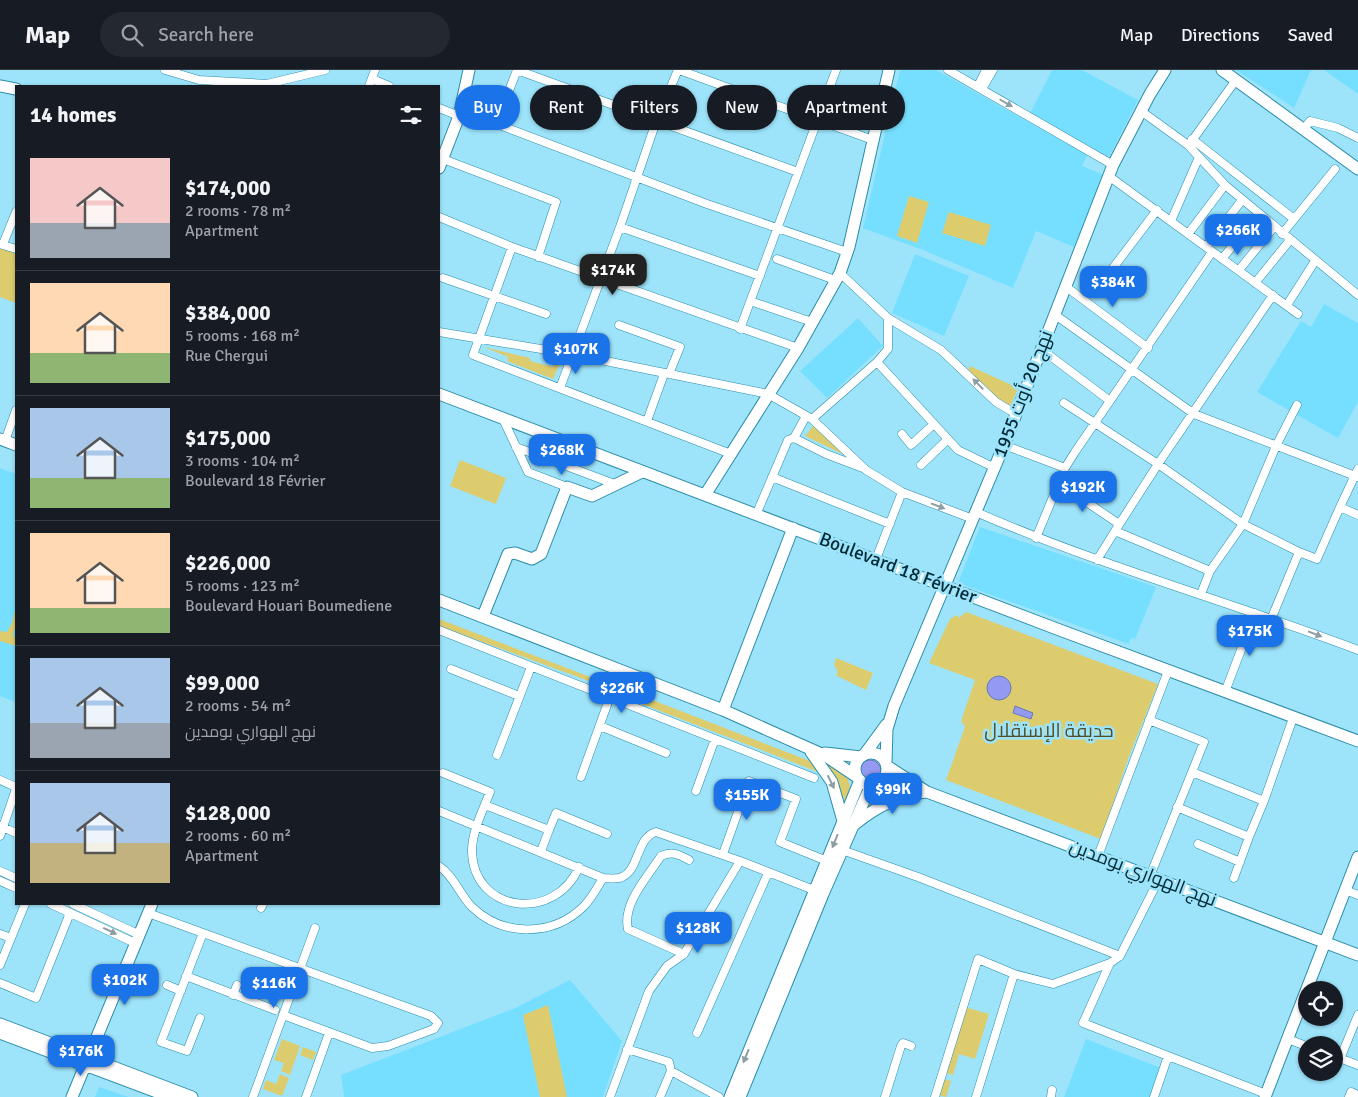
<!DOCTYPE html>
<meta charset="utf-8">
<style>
:root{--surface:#171b24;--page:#242831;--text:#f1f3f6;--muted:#9ea1a6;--line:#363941;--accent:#1a73e8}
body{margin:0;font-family:Signika,Cairo,sans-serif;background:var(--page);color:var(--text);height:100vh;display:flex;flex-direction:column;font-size:19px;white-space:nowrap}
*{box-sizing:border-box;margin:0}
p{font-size:16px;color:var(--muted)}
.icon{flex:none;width:28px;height:28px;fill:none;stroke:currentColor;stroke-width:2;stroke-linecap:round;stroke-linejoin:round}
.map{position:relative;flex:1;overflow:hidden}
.drawer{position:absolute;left:15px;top:15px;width:425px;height:820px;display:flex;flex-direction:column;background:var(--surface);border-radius:0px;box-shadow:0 1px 4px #0004}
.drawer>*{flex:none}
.banner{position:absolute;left:455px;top:15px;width:475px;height:45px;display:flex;gap:10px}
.buttons{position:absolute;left:1298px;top:911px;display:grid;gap:10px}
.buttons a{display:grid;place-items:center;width:45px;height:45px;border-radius:50%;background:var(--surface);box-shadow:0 1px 4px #0004;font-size:25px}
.price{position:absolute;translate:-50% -42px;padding:0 11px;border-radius:10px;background:var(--accent);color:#fff;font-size:16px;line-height:32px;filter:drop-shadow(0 1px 2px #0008)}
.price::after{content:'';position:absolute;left:50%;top:30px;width:15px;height:11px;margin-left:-8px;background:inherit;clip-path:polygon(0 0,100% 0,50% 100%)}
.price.selected{background:#222;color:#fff}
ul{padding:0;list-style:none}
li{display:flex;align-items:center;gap:15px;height:125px;padding:0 15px}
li+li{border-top:1px solid var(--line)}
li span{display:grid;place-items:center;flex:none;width:140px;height:100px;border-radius:0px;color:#555}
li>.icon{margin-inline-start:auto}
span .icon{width:60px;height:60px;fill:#fffc;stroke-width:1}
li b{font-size:21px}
h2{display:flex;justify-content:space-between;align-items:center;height:60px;padding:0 15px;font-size:21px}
.chip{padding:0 18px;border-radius:22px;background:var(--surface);box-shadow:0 1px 4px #0004;font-size:18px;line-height:45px}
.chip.selected{background:var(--accent);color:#fff}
header{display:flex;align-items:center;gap:30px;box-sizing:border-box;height:70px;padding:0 25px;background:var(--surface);border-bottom:1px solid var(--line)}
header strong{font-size:24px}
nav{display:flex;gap:28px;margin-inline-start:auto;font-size:18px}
.search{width:350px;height:45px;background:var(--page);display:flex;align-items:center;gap:12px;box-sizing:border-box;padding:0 18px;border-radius:28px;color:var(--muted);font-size:19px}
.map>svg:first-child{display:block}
</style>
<header>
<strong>Map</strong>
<div class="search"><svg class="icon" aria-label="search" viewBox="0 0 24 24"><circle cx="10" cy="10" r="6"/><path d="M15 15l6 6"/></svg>Search here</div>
<nav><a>Map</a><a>Directions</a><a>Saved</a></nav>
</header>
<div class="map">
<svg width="1358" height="1027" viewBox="0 0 1358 1027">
<rect width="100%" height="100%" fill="#9de4fb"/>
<path fill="#76dfff" d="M900,0H936L1071,76L1088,83L1082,96L1104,105L1074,177L1036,161L1013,218L923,180L863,158Z
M1052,0H1082L1138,30L1107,91L1029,45Z
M1236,0H1311L1294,38Z
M1324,0H1358V24Z
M915,184L969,206L944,266L892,243Z
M1324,234L1358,253V332L1338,368L1257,322L1301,251L1311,257Z
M858,248L883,276L827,328L800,301Z
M0,398L16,404V632L0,626Z
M980,457L1156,517L1135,569L1131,568L1129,574L958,513Z
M570,910L622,971L603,1027H344L341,1005L515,938Z
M1086,969L1161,998L1150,1027H1064Z
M99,1017L129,1027H95Z"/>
<path fill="#ddcc6d" d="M909,126L929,132L917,173L897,166Z
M949,142L991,155L985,176L942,163Z
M0,176L16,179V233L0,227Z
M484,277L530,288V291L553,297L554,289L561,291L553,309L507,291L508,287Z
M970,296L1018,318L1010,337L997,330L968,301Z
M814,355L847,386L805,366Z
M460,390L506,408L496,434L450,416Z
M16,536V553L13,566L16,567V576L0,571V561L7,562L12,553Z
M966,542L1158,614L1128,689L1101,769L946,710L965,657L961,651L975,610L929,593L950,549L957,545L959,548Z
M439,549L606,613L605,617L439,556Z
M836,588L873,603L866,620L837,606V600L834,595Z
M624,619L810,691L821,703L621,626Z
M824,691L848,709L850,717L846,733Z
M882,720L904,721L863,742L870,728Z
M548,935L567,1027H540L523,945Z
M965,937L989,944L975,989L959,984L953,1005L946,1003Z
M282,969L300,976L290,1005L281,1001L284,993L274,990Z
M303,977L316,982L313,990L300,985Z
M280,1004L289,1008L282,1026L263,1019L266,1010L276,1014Z
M944,1009L951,1011L946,1027L939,1025Z"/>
<path fill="#949af1" stroke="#6878b9" d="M987 618a12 12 0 1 1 24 0a12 12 0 1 1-24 0Z
M1015,636L1033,643L1031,649L1013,643Z
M859 701a11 11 0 1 1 22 0a11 11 0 1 1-22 0Z"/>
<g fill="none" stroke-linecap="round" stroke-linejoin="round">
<g stroke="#2a8da8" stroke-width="9">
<path id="street" d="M165,0L199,10L267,14L325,0
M517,0L798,102
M679,0L873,70
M948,0L1113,95
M372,9L389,16
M369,16L375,0
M978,16L986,0
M982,19L993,0
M439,38L459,46
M460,40L707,134L847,182
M1141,41L1188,75L1225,115L1358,225
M496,54L517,0
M1304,59L1310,51L1338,58L1358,68
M1192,69L1294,149
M1191,72L1236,10
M443,89L556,132L538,187
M1110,107L1298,244
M439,147L512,177L798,278
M1171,151L1199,87
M620,157L760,206
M1188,164L1225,115
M1282,164L1335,99
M0,174L16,179
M3,174L16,142
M512,177L473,285L731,384
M1206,177L1242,130
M777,189L835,210
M1222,189L1258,144
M1113,198L1157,140
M1239,200L1274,157
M443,208L546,244
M1255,213L1290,170
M1065,216L1148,278
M756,233L812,252
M1287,235L1315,191
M1054,244L1194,344L1358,407
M888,248L941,280L996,332L1016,344
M619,255L680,277L669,304
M740,259L836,0
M439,262L571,284L768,324L812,349L866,400L902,422L876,489
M1041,279L1110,331
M877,292L958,380L995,398
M560,318L620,157L657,49L678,0
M1064,333L1158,394L1273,225
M1297,335L1276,376L1243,454L1299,482
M503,349L528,402L567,417
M812,349L877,292L888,279V248L840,203
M647,351L664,304
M902,364L911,375L934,354
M794,368L826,384L863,398
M5,371L16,340
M1004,375L1065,398
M516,377L617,415
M921,395L948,369
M1358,399L1340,437L1358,445
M772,407L890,454
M1060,414L1119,454
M902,422L973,449
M976,442C1100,496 1231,532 1358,580
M756,445L788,370L794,368L806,346
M1115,461L1158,394L1243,454L1210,501L1201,524
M1036,468L1065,398L1075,382L1212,182
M1097,490L1115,461L1210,501
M1272,547L1299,482L1317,489L1340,437
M439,560L814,708
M451,599L519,626
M1225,622L1255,543
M1149,650L1204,672L1192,702
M600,656L666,683
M497,685L531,597
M443,703L490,722C483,740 472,761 472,781C473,843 555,853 579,797
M581,707L620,599
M0,710L16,717
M696,721L715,669
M485,735L549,760L541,781
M1177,737L1249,767L1264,731
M439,741L603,808C608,808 614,809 619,808C640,803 635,768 656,762L740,791
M0,756L16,763
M549,760L556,743L607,764
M0,766L16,719
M1198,774L1240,792
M842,780L918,807L1120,886
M723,784L749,711L796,729L780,772L827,791
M1098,786L1168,601
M439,796C454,806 460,825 472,837C503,867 553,867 584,836C592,828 597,818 603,808
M0,801L16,808
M1150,806L1192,702L1264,731L1293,648
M1234,808L1249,767
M0,811L16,818
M1345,820L1358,825
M51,834L137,874
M73,834L140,865
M261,838L263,834
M148,843L431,946L438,953L434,959L388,976L372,978L283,945
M0,864L11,868
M684,884L628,859C622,834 648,806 661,786C672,781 678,784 689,790
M1110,893L1083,953L1266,1024
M0,895L25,834
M1014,904L1053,914L1110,893L1120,886L1159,809
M186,906L275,940
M0,913L36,928L70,843
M167,915L181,921
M233,925L237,915
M200,948L187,981L161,972L203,863
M697,963L768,803
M1288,969L1306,976
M627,979L669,992L671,1001L660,1027
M1334,986L1358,995
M1340,989L1358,945
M671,1001L719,1027
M253,1027L315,858
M306,1027L329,963
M610,1027L649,921L667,896L684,884L740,791L819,822
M885,1027L901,976L903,973L911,976
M935,1027L978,889L1014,904L976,1027
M1051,1027L1052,1020
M1154,1027L1168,986
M1349,1027L1351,1022L1358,1025"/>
</g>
<g stroke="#2a8da8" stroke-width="13">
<path id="secondary" d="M1222,0L1358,99
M0,16L16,19
M439,98L459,46L469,0
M439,324L1057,559L1358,671
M0,369L16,375
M705,425L798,278L840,203L849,177L889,0
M439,530L723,640L826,686L857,707
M483,546L508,484L515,483L532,489L541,484L567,417L592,426L642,402
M723,640L793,458
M811,682L832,712L843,751
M825,683L861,687
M855 699a16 16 0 1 1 32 0a16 16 0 1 1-32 0Z
M864,685L886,655
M886,693L887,659L894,636L1004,375L1113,95L1150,24L1165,0
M887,696L927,722L1358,885
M875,714L918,720
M855,754C876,737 900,724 927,722
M0,954L192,1027
M0,963L170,1027
M72,1027L152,834
M730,1027L860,710
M740,1027L823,824L871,715
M1265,1027L1358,787"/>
</g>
<use href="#street" stroke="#fff" stroke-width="8"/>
<use href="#secondary" stroke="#fff" stroke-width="11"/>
</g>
<defs><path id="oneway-solid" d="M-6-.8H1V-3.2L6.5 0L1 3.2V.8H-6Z" transform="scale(1.25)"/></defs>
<g fill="#8c9fa4">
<use href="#oneway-solid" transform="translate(1006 33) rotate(30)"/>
<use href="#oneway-solid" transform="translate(978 314) rotate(-134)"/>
<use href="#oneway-solid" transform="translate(938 436) rotate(21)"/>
<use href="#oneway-solid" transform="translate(1315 564) rotate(21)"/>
<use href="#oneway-solid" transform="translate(831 712) rotate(64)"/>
<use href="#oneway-solid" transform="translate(835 771) rotate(112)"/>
<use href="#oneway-solid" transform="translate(110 861) rotate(25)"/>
<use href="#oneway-solid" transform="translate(746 986) rotate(112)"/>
</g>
<g text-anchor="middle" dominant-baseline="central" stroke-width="5" stroke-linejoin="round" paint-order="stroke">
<g font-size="19" fill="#002a35" stroke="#9de4fb">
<text transform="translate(1023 324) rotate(-69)">نهج 20 أوت 1955</text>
<text transform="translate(898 498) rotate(21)">Boulevard 18 Février</text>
<text transform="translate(1143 803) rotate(21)">نهج الهواري بومدين</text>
</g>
<g font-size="19" fill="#544d21" stroke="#9de4fb">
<text x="1049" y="661">حديقة الإستقلال</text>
</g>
</g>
</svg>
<div class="buttons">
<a><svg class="icon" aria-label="locate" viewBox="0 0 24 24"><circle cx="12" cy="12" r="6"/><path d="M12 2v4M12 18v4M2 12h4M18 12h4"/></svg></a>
<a><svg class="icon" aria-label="layers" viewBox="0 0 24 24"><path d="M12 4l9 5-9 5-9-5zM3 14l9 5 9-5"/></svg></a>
</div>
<b class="price" style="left:1238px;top:186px">$266K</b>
<b class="price selected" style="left:613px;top:226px">$174K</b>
<b class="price" style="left:1113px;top:238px">$384K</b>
<b class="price" style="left:576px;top:305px">$107K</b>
<b class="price" style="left:562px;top:406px">$268K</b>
<b class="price" style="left:1083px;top:443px">$192K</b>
<b class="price" style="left:1250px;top:587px">$175K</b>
<b class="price" style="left:622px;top:644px">$226K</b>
<b class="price" style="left:893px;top:745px">$99K</b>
<b class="price" style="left:747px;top:751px">$155K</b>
<b class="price" style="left:698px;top:884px">$128K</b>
<b class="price" style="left:125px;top:936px">$102K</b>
<b class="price" style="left:274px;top:939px">$116K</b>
<b class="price" style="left:81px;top:1007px">$176K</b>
<div class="banner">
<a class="chip selected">Buy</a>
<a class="chip">Rent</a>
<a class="chip">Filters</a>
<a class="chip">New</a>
<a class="chip">Apartment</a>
</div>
<section class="drawer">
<h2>14 homes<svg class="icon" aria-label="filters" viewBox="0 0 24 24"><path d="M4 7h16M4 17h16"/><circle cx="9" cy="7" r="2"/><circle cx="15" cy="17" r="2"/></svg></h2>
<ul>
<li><span style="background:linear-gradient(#f6c9c9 65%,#9aa5b1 0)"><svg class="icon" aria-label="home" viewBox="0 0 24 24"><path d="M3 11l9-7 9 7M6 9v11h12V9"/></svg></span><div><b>$174,000</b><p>2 rooms · 78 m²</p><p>Apartment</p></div></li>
<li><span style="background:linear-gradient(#ffd9b3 70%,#8fb573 0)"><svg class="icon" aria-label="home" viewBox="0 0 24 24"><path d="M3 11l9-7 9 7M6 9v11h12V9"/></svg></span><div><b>$384,000</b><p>5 rooms · 168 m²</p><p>Rue Chergui</p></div></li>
<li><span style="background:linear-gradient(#a9c7e8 70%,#8fb573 0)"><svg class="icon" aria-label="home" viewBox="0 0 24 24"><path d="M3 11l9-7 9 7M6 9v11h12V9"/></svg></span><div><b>$175,000</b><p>3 rooms · 104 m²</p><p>Boulevard 18 Février</p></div></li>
<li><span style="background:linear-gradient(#ffd9b3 75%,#8fb573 0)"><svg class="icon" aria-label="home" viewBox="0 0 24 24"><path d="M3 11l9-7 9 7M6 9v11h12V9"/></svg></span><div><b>$226,000</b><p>5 rooms · 123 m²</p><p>Boulevard Houari Boumediene</p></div></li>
<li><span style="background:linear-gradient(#a9c7e8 65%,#9aa5b1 0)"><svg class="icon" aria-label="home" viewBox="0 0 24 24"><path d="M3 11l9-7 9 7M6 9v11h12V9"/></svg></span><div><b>$99,000</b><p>2 rooms · 54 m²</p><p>نهج الهواري بومدين</p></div></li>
<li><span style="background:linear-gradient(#a9c7e8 60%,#c2b280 0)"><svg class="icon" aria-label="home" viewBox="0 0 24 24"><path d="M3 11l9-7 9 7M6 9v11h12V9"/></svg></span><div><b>$128,000</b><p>2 rooms · 60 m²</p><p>Apartment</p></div></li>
</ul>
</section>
</div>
